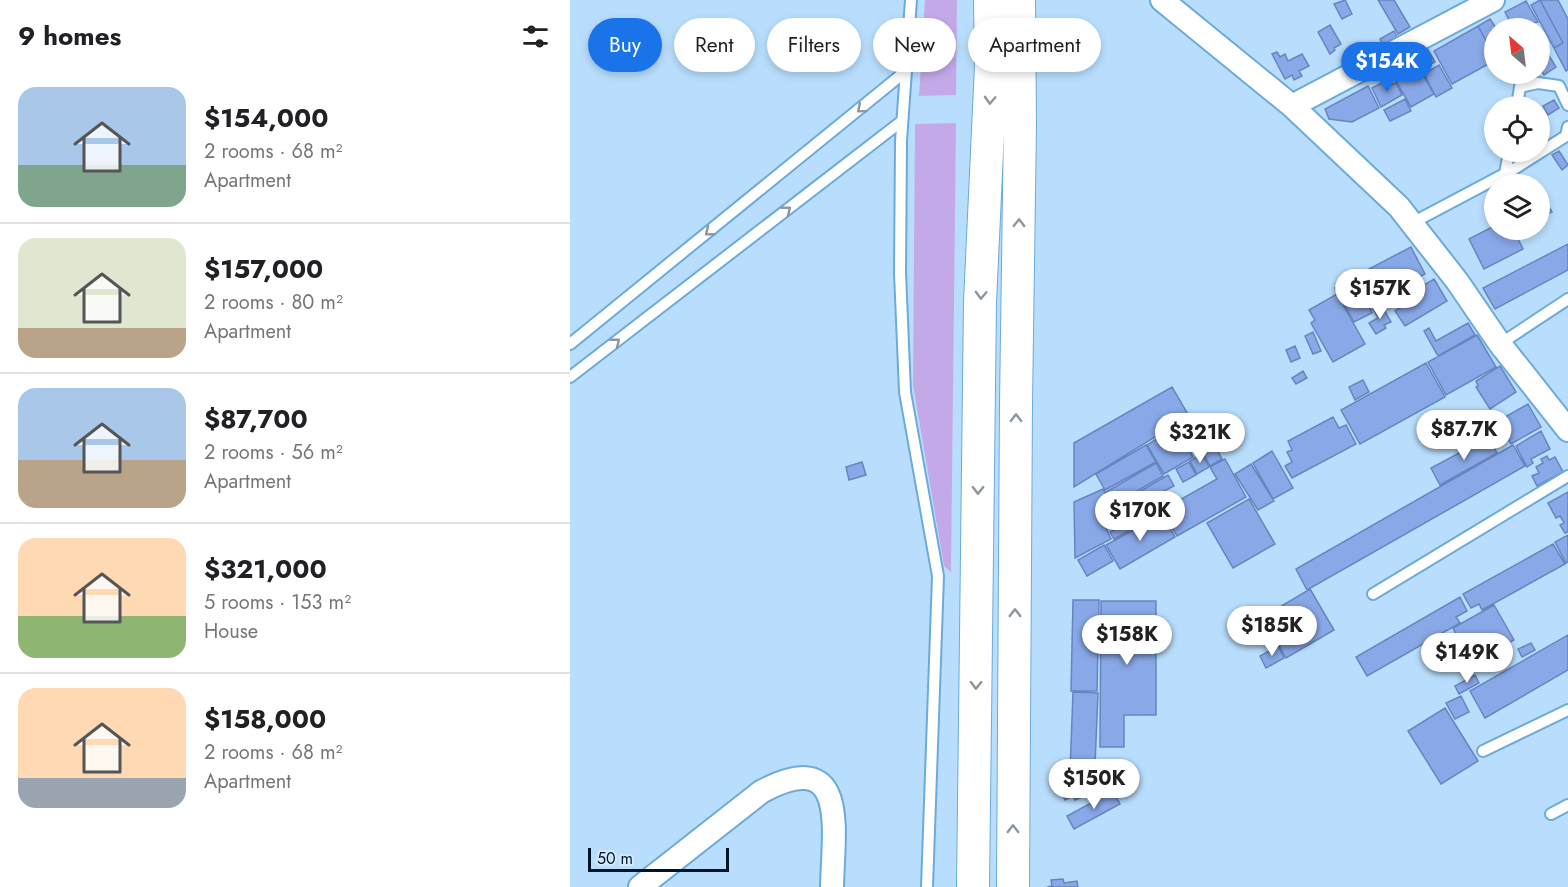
<!DOCTYPE html>
<meta charset="utf-8">
<style>
:root{--surface:#fff;--page:#f6f6f6;--text:#202124;--muted:#757577;--line:#e0e0e0;--accent:#1a73e8}
body{margin:0;font-family:Jost,sans-serif;background:var(--page);color:var(--text);height:100vh;display:flex;flex-direction:column;font-size:22px;white-space:nowrap}
*{box-sizing:border-box;margin:0}
p{font-size:20px;color:var(--muted)}
.icon{flex:none;width:33px;height:33px;fill:none;stroke:currentColor;stroke-width:2;stroke-linecap:round;stroke-linejoin:round}
.map{position:relative;flex:1;overflow:hidden}
.side{display:flex;flex-direction:column;background:var(--surface);width:570px}
.side>*{flex:none}
.hud{position:absolute;left:18px;top:18px;width:570px;height:54px;display:flex;gap:12px}
.needle{width:39px;rotate:332deg}
.buttons{position:absolute;left:914px;top:18px;display:grid;gap:12px}
.buttons a{display:grid;place-items:center;width:66px;height:66px;border-radius:50%;background:var(--surface);box-shadow:0 3px 9px #0003;font-size:30px}
.scale{position:absolute;left:18px;bottom:15px;width:141px;box-sizing:border-box;padding-left:6px;border:3px solid #001628;border-top:0;font-size:16px;line-height:21px;white-space:nowrap;color:#001628;-webkit-text-stroke:4px #d1eafe;paint-order:stroke}
.price{position:absolute;translate:-50% -51px;padding:0 14px;border-radius:21px;background:#fff;color:#222;font-size:20px;line-height:39px;filter:drop-shadow(0 2px 3px #0008)}
.price::after{content:'';position:absolute;left:50%;top:36px;width:18px;height:14px;margin-left:-9px;background:inherit;clip-path:polygon(0 0,100% 0,50% 100%)}
.price.on{background:var(--accent);color:#fff}
ul{padding:0;list-style:none}
li{display:flex;align-items:center;gap:18px;height:150px;padding:0 18px}
li+li{border-top:2px solid var(--line)}
li span{display:grid;place-items:center;flex:none;width:168px;height:120px;border-radius:18px;color:#555}
li>.icon{margin-inline-start:auto}
span .icon{width:72px;height:72px;fill:#fffc;stroke-width:1}
li b{font-size:26px}
h2{display:flex;justify-content:space-between;align-items:center;height:72px;padding:0 18px;font-size:26px}
.tag{padding:0 21px;border-radius:27px;background:var(--surface);box-shadow:0 3px 9px #0003;font-size:21px;line-height:54px}
.tag.on{background:var(--accent);color:#fff}
main{display:flex;flex:1;min-height:0}
.map>svg:first-child{display:block}
</style>
<main>
<section class="side">
<h2>9 homes<svg class="icon" aria-label="filters" viewBox="0 0 24 24"><path d="M4 7h16M4 17h16"/><circle cx="9" cy="7" r="2"/><circle cx="15" cy="17" r="2"/></svg></h2>
<ul>
<li><span style="background:linear-gradient(#a9c7e8 65%,#7fa58c 0)"><svg class="icon" aria-label="home" viewBox="0 0 24 24"><path d="M3 11l9-7 9 7M6 9v11h12V9"/></svg></span><div><b>$154,000</b><p>2 rooms · 68 m²</p><p>Apartment</p></div></li>
<li><span style="background:linear-gradient(#dfe7d0 75%,#b9a48a 0)"><svg class="icon" aria-label="home" viewBox="0 0 24 24"><path d="M3 11l9-7 9 7M6 9v11h12V9"/></svg></span><div><b>$157,000</b><p>2 rooms · 80 m²</p><p>Apartment</p></div></li>
<li><span style="background:linear-gradient(#a9c7e8 60%,#b9a48a 0)"><svg class="icon" aria-label="home" viewBox="0 0 24 24"><path d="M3 11l9-7 9 7M6 9v11h12V9"/></svg></span><div><b>$87,700</b><p>2 rooms · 56 m²</p><p>Apartment</p></div></li>
<li><span style="background:linear-gradient(#ffd9b3 65%,#8fb573 0)"><svg class="icon" aria-label="home" viewBox="0 0 24 24"><path d="M3 11l9-7 9 7M6 9v11h12V9"/></svg></span><div><b>$321,000</b><p>5 rooms · 153 m²</p><p>House</p></div></li>
<li><span style="background:linear-gradient(#ffd9b3 75%,#9aa5b1 0)"><svg class="icon" aria-label="home" viewBox="0 0 24 24"><path d="M3 11l9-7 9 7M6 9v11h12V9"/></svg></span><div><b>$158,000</b><p>2 rooms · 68 m²</p><p>Apartment</p></div></li>
</ul>
</section>
<div class="map">
<svg width="998" height="887" viewBox="0 0 998 887">
<rect width="100%" height="100%" fill="#b9defd"/>
<path fill="#c4a9e9" d="M355,0H387L386,95L349,96Z
M386,123L381,572L374,566L343,385L345,124Z"/>
<path fill="#89a8e7" stroke="#6784bf" stroke-width="1.5" d="M775,0L782,14L772,19L764,4Z
M808,0H824L840,27L828,34Z
M970,0L993,43L984,48L961,5Z
M970,0H988L998,19V70L996,71L984,48L993,43Z
M956,1L968,22L964,23L966,28H943L935,12Z
M920,19L926,28H924V55L908,26Z
M760,25L771,44L764,48L765,50L760,54L748,32Z
M908,26L924,55V61L882,84L864,51Z
M824,31L827,37L813,45L810,39Z
M858,50L865,62L852,68L846,57Z
M707,52L710,57L715,54L718,61L732,54L739,66L729,71L732,76L724,80L722,75L715,79L702,54Z
M978,54L986,67L974,75L970,69V59Z
M844,60L864,94L841,107L823,76L836,68L835,66Z
M869,65L882,88L866,97L854,74Z
M817,80L820,85L826,83L832,95L811,107L802,88Z
M798,86L809,108L782,122L759,119L755,109Z
M835,99L841,111L820,121L814,110Z
M984,100L989,108L978,115L973,106Z
M989,151L998,165L992,170L982,155Z
M975,200L982,212L969,218V203Z
M924,226V230H947L944,231L953,249L914,269L899,239Z
M998,244V270L925,309L913,288Z
M841,247L855,274L815,296L809,285L806,287L797,270Z
M795,272L805,289L809,287L818,303L812,306L811,303H808L800,308L802,313L784,322L765,288Z
M864,279L877,301L835,326L825,311L831,307L828,301Z
M767,294L795,344L763,362L741,323L745,320L739,310Z
M811,305L821,322L814,325L816,328L806,334L799,323L808,318L803,309Z
M898,323L905,335L868,356L854,331L859,328L866,341Z
M743,332L751,351L743,354L735,336Z
M907,335L926,367L876,395L858,362Z
M725,346L730,358L721,362L716,350Z
M856,363L875,397L790,444L771,410Z
M930,366L946,392L920,409L906,387L908,386L906,381Z
M733,371L737,378L726,384L722,378Z
M793,380L799,392L785,400L779,387Z
M602,387L619,416L504,487V443Z
M958,404L971,427L941,444L928,421Z
M763,417L769,428L776,425L786,444L722,478L715,466L722,462L717,452L722,450L718,441Z
M606,427L623,457L594,474L577,445Z
M971,431L980,449L961,459L963,463L957,467L946,446Z
M919,437L927,453L870,485L861,468Z
M576,445L586,462L535,490L526,474Z
M943,445L955,466L737,590L726,569Z
M645,446L652,459L640,466L633,453Z
M702,451L723,488L703,499L683,463Z
M632,454L639,467L627,474L620,461Z
M977,456L979,460L985,457L993,472L967,486L962,476L969,473L966,467L973,463L971,459Z
M655,459L676,497L607,536L592,510L647,479L640,467Z
M292,462L296,475L279,480L276,467Z
M619,462L626,475L613,482L606,469Z
M586,463L593,476L543,505L536,492Z
M681,464L704,501L688,510L665,474Z
M598,475L604,486L594,491L597,496L581,504L586,512L584,513L585,516L544,539L540,532L552,526L549,520L552,518L545,506Z
M533,489L546,514L544,516L547,522L536,528L541,539L505,558L504,502Z
M998,492V532L995,533L990,525L994,523L990,516L986,518L978,503Z
M679,499L705,544L663,568L637,523Z
M589,516L591,520L594,518L605,537L550,569L536,545Z
M998,535V562L996,563L985,542Z
M983,544L995,564L912,610L909,604L901,608L893,594Z
M534,545L543,561L517,576L508,560Z
M740,589L764,630L716,658L693,617Z
M890,597L897,611L886,617L890,623L797,676L786,657Z
M503,600H529L527,691H501Z
M531,601H586V715H554V747H530Z
M924,605L944,640L924,651L928,658L903,672L898,663L901,661L883,628Z
M998,635V670L915,718L900,691Z
M884,637L896,658L874,670L869,662L865,664L860,654L864,652L862,649Z
M961,643L965,650L952,657L948,649Z
M708,646L714,658L696,668L690,656Z
M905,675L909,683L889,694L885,686Z
M503,692L528,693L525,765L512,764L511,773H500Z
M891,696L899,712L885,719L876,703Z
M875,708L908,761L871,784L838,731Z
M518,771L525,785L510,793L512,797L505,800L503,796L495,800L489,787Z
M543,791L550,804L504,829L497,816Z
M493,879L494,883L507,881L508,887H477L482,886L481,880Z"/>
<g fill="none" stroke-linecap="round" stroke-linejoin="round">
<g stroke="#6caada" stroke-width="14">
<path id="lane" d="M341,0L331,141L330,273L335,392L368,576L357,887
M947,106L950,87L968,83L989,86L998,105
M935,174L939,152
M842,223L944,169L996,136L998,127
M0,344L336,71
M930,344L998,299
M0,377L332,121
M803,594L998,476
M913,751L998,710
M981,814L998,805"/>
</g>
<g stroke="#6caada" stroke-width="26">
<path id="street" d="M592,0L722,106L829,207L887,281L930,344L998,430
M722,106L923,0
M70,887L191,792C280,744 263,831 262,887"/>
</g>
<g stroke="#6caada" stroke-width="34">
<path id="secondary" d="M403,887L410,302L421,66L420,0
M443,887L446,404L450,124L449,0"/>
</g>
<use href="#lane" stroke="#fff" stroke-width="10"/>
<use href="#street" stroke="#fff" stroke-width="22"/>
<use href="#secondary" stroke="#fff" stroke-width="32"/>
</g>
<defs><path id="oneway-chevron" d="M-2-3.5L2.5 0L-2 3.5" fill="none" stroke-width="1.6" stroke-linecap="round" stroke-linejoin="round" transform="scale(1.5)"/></defs>
<g stroke="#8c969e">
<use href="#oneway-chevron" transform="translate(420 100) rotate(93)"/>
<use href="#oneway-chevron" transform="translate(291 109) rotate(140)"/>
<use href="#oneway-chevron" transform="translate(217 210) rotate(-38)"/>
<use href="#oneway-chevron" transform="translate(449 223) rotate(-89)"/>
<use href="#oneway-chevron" transform="translate(139 232) rotate(141)"/>
<use href="#oneway-chevron" transform="translate(411 295) rotate(92)"/>
<use href="#oneway-chevron" transform="translate(46 342) rotate(-38)"/>
<use href="#oneway-chevron" transform="translate(446 418) rotate(-90)"/>
<use href="#oneway-chevron" transform="translate(408 490) rotate(91)"/>
<use href="#oneway-chevron" transform="translate(445 613) rotate(-90)"/>
<use href="#oneway-chevron" transform="translate(406 685) rotate(91)"/>
<use href="#oneway-chevron" transform="translate(443 829) rotate(-90)"/>
</g>
</svg>
<div class="buttons">
<a><svg class="needle" viewBox="-14 -14 28 28"><path d="M0-13l5 13h-10z" fill="#e53935"/><path d="M0 13l5-13h-10z" fill="#757577"/></svg></a>
<a><svg class="icon" aria-label="locate" viewBox="0 0 24 24"><circle cx="12" cy="12" r="6"/><path d="M12 2v4M12 18v4M2 12h4M18 12h4"/></svg></a>
<a><svg class="icon" aria-label="layers" viewBox="0 0 24 24"><path d="M12 4l9 5-9 5-9-5zM3 14l9 5 9-5"/></svg></a>
</div>
<div class="scale">50 m</div>
<b class="price on" style="left:817px;top:93px">$154K</b>
<b class="price" style="left:810px;top:320px">$157K</b>
<b class="price" style="left:894px;top:461px">$87.7K</b>
<b class="price" style="left:630px;top:464px">$321K</b>
<b class="price" style="left:570px;top:542px">$170K</b>
<b class="price" style="left:702px;top:657px">$185K</b>
<b class="price" style="left:557px;top:666px">$158K</b>
<b class="price" style="left:897px;top:684px">$149K</b>
<b class="price" style="left:524px;top:810px">$150K</b>
<div class="hud">
<a class="tag on">Buy</a>
<a class="tag">Rent</a>
<a class="tag">Filters</a>
<a class="tag">New</a>
<a class="tag">Apartment</a>
</div>
</div>
</main>
